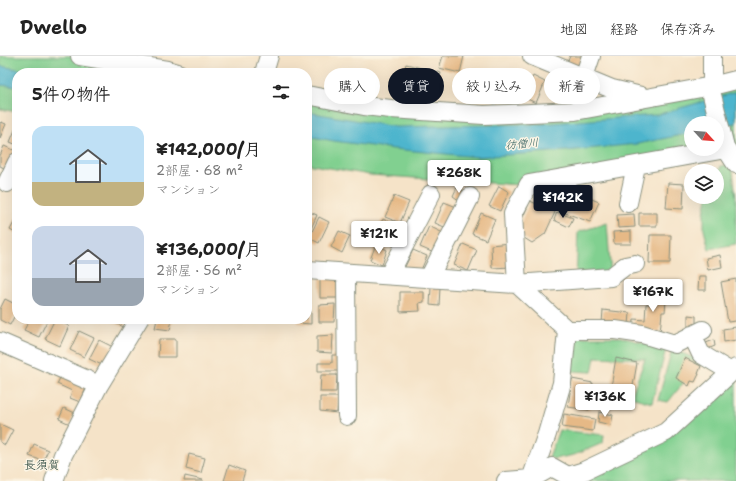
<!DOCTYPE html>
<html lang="ja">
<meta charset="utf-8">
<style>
:root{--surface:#fff;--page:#f6f6f6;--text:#222;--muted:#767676;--line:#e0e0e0;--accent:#111827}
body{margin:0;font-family:"Shantell Sans","Klee One",sans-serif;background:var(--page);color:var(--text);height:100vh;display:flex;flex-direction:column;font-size:15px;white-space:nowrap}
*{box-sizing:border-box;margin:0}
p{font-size:13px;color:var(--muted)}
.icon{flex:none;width:22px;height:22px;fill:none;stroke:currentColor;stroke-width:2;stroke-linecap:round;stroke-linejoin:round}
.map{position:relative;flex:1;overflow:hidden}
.panel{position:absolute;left:12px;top:12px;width:300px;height:256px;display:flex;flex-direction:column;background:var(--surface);border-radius:16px;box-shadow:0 4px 16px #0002}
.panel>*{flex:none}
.banner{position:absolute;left:324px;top:12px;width:352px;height:36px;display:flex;gap:8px}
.needle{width:26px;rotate:116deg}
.controls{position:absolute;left:684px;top:60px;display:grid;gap:8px}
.controls a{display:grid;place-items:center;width:40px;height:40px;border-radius:50%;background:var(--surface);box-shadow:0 4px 16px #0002;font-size:20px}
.price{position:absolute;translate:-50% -34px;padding:0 9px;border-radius:4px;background:#fff;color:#222;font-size:13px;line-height:26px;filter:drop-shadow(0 1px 2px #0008)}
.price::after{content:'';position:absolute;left:50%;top:24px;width:12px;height:9px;margin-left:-6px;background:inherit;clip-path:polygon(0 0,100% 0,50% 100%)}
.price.on{background:var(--accent);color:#fff}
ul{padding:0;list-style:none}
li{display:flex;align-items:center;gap:12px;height:100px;padding:0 20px}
li span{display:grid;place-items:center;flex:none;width:112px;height:80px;border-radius:12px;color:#555}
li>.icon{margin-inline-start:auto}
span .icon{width:48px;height:48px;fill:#fffc;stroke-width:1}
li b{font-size:17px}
h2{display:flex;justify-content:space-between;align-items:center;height:48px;padding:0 20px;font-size:17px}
.chip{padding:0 14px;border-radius:18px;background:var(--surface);box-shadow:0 4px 16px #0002;font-size:14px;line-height:36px}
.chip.on{background:var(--accent);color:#fff}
header{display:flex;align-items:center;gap:24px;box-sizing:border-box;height:56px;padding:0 20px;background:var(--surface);border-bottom:1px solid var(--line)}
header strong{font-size:19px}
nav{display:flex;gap:22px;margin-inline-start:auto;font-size:14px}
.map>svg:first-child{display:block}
</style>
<header>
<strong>Dwello</strong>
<nav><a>地図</a><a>経路</a><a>保存済み</a></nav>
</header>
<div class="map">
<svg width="736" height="425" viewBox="0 0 736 425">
<rect width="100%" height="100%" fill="#fcf5e5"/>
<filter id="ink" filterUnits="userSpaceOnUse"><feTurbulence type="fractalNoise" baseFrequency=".025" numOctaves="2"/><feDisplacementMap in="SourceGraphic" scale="8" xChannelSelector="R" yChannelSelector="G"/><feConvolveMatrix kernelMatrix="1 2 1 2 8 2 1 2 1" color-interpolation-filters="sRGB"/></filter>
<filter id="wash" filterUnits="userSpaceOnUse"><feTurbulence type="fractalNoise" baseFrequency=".012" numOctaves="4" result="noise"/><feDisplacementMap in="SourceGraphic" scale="16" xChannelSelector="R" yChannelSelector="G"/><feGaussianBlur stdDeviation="0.9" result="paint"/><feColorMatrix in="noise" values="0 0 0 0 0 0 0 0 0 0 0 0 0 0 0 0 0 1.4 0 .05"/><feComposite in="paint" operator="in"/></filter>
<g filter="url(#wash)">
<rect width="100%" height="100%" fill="#f5e3c8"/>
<path fill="#81d090" stroke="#508662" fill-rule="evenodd" d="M0,0H78L179,17H17V56L0,53Z
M736,25V91L520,129L370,119L307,108V45L453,60L653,48ZM691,67H717V93H691Z
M732,108L736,142V188L709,193L704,174V158L707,141H717V118L721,110Z
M607,167L611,221L576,224L578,176Z
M573,281H621L666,293L652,347L631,341L645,303L595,301L592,316L570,315Z
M672,293L701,305L668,346L658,344Z
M736,318V425H569L662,385Z
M559,374L604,379L603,387L574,399L554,403L549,401Z"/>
<path fill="#4eb5cd" stroke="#367980" d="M0,10L40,17H17V31L0,29Z
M736,36V67L724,70L717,67H691V77L637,88L566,95L477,101L394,93L334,85L307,80V56L396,71L540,68L656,59Z"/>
<g id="blocks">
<path fill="#e6b986" d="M443,0H464L460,17L439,12Z
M570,0H584L580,12L567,7Z
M406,8L441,17L438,26L403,17Z
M495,15L510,19L504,45L485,40L489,22L492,24Z
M533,20L545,26L536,47L523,41Z
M569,21L581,26L575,44L562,39Z
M1,66L6,68L0,82V67Z
M17,69V89L10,86Z
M4,90L16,95L8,114L0,110V100Z
M668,127L684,128L683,153L666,152Z
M499,130L509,136L500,155L489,150Z
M457,131L465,136L460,145L453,140Z
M572,135L599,146L590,166L563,156Z
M394,140L409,146L400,167L385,161Z
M530,145L555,156L545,178L532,187L521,180L520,168Z
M444,146L459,152L449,173L435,167Z
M307,155L317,159L307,182Z
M557,156L573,162L569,171L554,164Z
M481,157L495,163L486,184L472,178Z
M639,157H657V170H639Z
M634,158L635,171L618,172L617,159Z
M17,161V178L10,174Z
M319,161L329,166L319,187L309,182Z
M383,163L396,169L387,187L373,181Z
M429,170L443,177L434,197L420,191Z
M339,175L350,180L342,197L331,191Z
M631,175V188H614L613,176Z
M650,179H671L670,207H649Z
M509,187L511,211L492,212L491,189Z
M376,188L387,194L382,209L370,204Z
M463,188L477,194L468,215L454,209Z
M413,194L427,200L418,221L403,215Z
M720,199L722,211L708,214L706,202Z
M699,220H706V234H698Z
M320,222H339V242H320Z
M736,223V265L728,266L721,226Z
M431,231H440L439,250L430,249Z
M651,234L669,235L668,244H666L665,256H662L660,277L633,275L634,263L645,264L646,248H650Z
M400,236H424V246L419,247L420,255L400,256Z
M5,243L17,249V255L10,269L0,264V253Z
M335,248L334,266H319V249Z
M603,254L630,257L629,269L602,267Z
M311,255V268L298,267V263H307V256Z
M688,259L696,260V271H688Z
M30,263H48L39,281L24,274Z
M55,263L69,270L60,290L45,283Z
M106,263H127L124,271Z
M157,263H172L170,274L155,272Z
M736,271V284L724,286L723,273Z
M79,275L94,282L84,301L70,294Z
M333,279L332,297L317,296V280Z
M159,283H176V301H158Z
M99,284L113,291L104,310L89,303Z
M714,284L715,290L705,294L703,288Z
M332,299H343V315H318V307H332Z
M616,302L637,307L631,341L610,337Z
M685,302L701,310L698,318H699L695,326L691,325L689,330L676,322Z
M62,318L87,330L80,346L70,342L72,335L57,328Z
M321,319H337L336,336H320Z
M572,323L593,327L589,354L568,351Z
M320,341H338L337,357L320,355Z
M64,352L75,357L70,368L59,363Z
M599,356L613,359L611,369L598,366Z
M564,358L595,363L593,375L562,371Z
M0,368L13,374L5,389L0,386Z
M34,388L48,394L43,405L29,400Z
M189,398L205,402L201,417L186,413Z
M229,409L245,415L242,425H224Z
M185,420L203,424V425H184Z"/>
</g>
</g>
<g filter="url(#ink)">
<use href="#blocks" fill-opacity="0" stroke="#8a907e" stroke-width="1"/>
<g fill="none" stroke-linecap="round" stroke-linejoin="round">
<g stroke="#8a907e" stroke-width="20">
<path id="minor" d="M80,0L168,14L178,17
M532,0L612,33L641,40
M712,0V30L711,35L725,91L736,108
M264,17L269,0
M584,21L591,0
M307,39L364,50L391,53L484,59L575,55L712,30L736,24
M7,127L17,106
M628,147L636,110
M307,214L517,228L611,221L625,210L635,208
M346,217L347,360
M389,219L431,138
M429,222L470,141
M567,274H615L642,278L675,288L703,274
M692,279L701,298L731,316
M0,286L99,329
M531,423L547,378L562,327L567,274L517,228L513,158L529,128L726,93
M54,425L63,399L99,329L139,263
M506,425L531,423L552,411L568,420L584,415L666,376L736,312"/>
</g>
<use href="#minor" stroke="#fff" stroke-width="18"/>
</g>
</g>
<g text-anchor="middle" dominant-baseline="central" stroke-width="3" stroke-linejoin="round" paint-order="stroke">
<g font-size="11" font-style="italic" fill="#2b5b5a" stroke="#fcf5e5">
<text transform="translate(522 88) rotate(-5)">彷僧川</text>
</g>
<g font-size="12" fill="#1f3d34" stroke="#fcf5e5">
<text x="42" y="409">長須賀</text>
</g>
</g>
</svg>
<div class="controls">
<a><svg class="needle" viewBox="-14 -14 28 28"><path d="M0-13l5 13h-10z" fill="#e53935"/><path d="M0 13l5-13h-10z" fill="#767676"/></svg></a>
<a><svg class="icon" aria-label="layers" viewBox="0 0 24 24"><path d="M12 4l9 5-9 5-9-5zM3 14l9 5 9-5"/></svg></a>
</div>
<b class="price" style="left:459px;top:138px">¥268K</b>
<b class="price on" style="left:563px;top:163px">¥142K</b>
<b class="price" style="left:379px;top:199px">¥121K</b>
<b class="price" style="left:653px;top:257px">¥167K</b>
<b class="price" style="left:605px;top:362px">¥136K</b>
<div class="banner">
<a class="chip">購入</a>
<a class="chip on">賃貸</a>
<a class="chip">絞り込み</a>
<a class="chip">新着</a>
</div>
<section class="panel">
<h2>5件の物件<svg class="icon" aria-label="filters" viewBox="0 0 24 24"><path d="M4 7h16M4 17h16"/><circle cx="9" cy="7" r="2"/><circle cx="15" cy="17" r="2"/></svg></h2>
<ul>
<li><span style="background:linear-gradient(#bfe0f5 70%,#c2b280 0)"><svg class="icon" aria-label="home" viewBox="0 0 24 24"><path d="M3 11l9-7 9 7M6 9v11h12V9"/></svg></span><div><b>¥142,000/月</b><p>2部屋 · 68 m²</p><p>マンション</p></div></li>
<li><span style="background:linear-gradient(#c9d6e8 65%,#9aa5b1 0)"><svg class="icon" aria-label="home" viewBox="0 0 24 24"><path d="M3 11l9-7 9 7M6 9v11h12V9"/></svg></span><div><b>¥136,000/月</b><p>2部屋 · 56 m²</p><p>マンション</p></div></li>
</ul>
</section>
</div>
